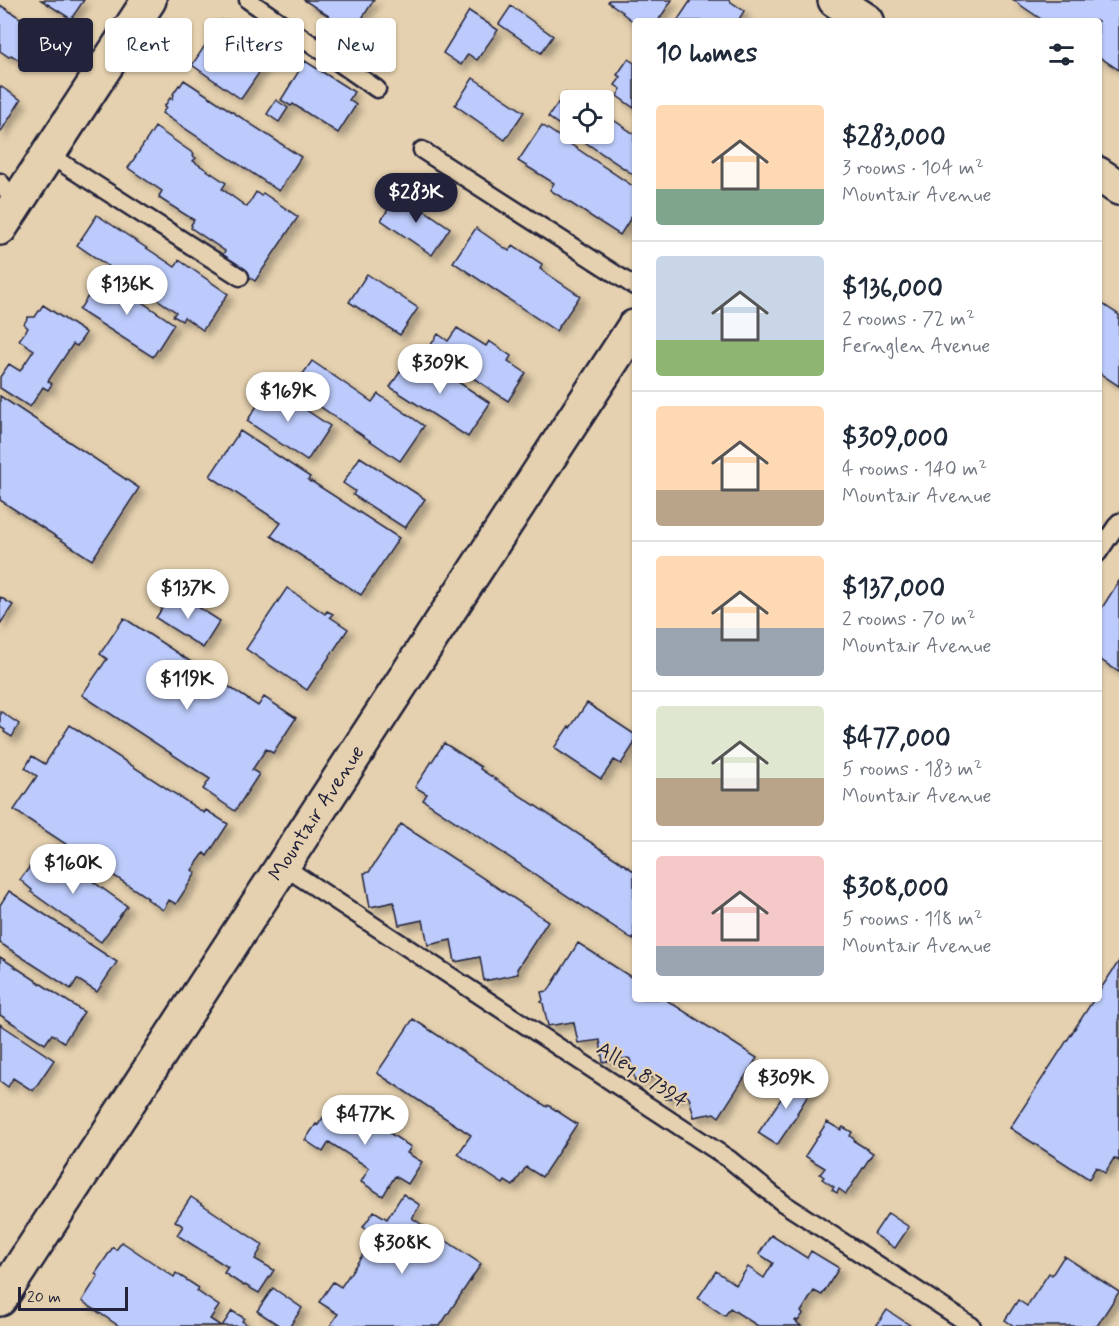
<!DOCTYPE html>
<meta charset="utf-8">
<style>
:root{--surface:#fff;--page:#f6f6f7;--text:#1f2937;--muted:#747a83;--line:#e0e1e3;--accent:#22223b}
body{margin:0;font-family:Mynerve,sans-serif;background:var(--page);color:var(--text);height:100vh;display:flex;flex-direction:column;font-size:22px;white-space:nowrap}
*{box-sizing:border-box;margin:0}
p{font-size:20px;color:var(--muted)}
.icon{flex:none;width:33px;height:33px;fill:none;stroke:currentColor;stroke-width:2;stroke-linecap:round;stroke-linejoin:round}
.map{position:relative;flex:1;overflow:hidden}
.sheet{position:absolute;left:632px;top:18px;width:470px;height:984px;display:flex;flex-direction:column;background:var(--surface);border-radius:6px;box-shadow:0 2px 4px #0004}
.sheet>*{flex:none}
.hud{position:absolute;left:18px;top:18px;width:524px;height:54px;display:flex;gap:12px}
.fabs{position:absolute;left:560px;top:90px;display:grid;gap:12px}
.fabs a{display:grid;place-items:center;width:54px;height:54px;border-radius:6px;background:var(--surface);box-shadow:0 2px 4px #0004;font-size:30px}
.scale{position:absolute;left:18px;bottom:15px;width:110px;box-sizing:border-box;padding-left:6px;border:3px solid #22223b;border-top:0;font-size:16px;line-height:21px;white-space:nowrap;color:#22223b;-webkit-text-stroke:4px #e5d1af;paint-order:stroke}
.price{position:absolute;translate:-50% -51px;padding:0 14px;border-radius:21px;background:#fff;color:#222;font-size:20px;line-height:39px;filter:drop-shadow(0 2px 3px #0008)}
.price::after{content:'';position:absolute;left:50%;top:36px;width:18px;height:14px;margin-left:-9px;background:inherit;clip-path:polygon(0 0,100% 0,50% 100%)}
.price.active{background:var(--accent);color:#fff}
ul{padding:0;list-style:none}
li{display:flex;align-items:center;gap:18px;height:150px;padding:0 24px}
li+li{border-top:2px solid var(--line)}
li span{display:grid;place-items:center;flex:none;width:168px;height:120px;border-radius:6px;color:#555}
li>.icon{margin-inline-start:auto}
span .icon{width:72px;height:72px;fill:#fffc;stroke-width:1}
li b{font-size:26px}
h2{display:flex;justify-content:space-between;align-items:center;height:72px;padding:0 24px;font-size:26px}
.tag{padding:0 21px;border-radius:6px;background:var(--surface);box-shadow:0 2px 4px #0004;font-size:21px;line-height:54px}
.tag.active{background:var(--accent);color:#fff}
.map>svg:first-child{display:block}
</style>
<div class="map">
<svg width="1119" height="1326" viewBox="0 0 1119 1326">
<defs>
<filter id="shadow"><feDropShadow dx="5.5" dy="5.5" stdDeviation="3" flood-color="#0004"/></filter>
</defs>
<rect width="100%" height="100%" fill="#e5d1af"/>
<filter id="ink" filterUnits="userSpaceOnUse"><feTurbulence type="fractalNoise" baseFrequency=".0167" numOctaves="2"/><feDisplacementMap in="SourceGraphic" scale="12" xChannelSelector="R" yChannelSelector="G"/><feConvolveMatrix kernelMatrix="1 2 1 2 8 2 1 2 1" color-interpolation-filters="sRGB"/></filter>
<g filter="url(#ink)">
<path fill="#bccbfb" stroke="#22223b" stroke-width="1.5" filter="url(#shadow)" d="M41,0H84L71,19Z
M304,0H374L353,32Z
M609,0H672L658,21L634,22L622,13L623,12L608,2Z
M691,0H728L744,11L738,21H677Z
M1013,0H1119V70L1098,56V21H1044Z
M0,5L31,25L30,27L37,32L19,60L11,55L9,57L0,51Z
M511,6L553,36L541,53L499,24Z
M469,11L498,30L477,60L468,54L461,65L443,53Z
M222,20L272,54L241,99L192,65Z
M628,59L634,63V108L617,96L621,89L615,85L621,77L617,75Z
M305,61L354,92L349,100L356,105L338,133L293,104L291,106L281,100Z
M473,78L524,112L505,140L455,105Z
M184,80L301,157L279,191L162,113L166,108L164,107L170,98L172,99L174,95L173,94L179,85L180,86Z
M0,86L21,100L0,133Z
M565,93L577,100H570V132L548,117Z
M276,100L288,108L279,122L267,114Z
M603,113L634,134V175L573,134H603Z
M542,125L634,187V213L620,235L550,190L554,183L518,161Z
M155,127L194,154L193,156L196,158L193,161L226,183L222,189L247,207L256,192L261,196L263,193L298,217L255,281L221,258L225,251L191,228L192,226L191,225L194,220L159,198L160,197L159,196L162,191L128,168Z
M399,193L450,228L432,255L381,220Z
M97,215L175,267L179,260L228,294L203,330L184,317L182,321L173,316L176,312L136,285L133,289L124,284L127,279L77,245Z
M476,228L509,251L513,245L542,264L540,269L580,296L556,331L453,262Z
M367,274L418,308L400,335L349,302Z
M102,275L174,324L153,357L79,310Z
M1098,301L1119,315V386L1098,372Z
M43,305L86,333L77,346L73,344L48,381L52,384L48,390L43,387L30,407L0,388V377L9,364L20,371L34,350L19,340L28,328L24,324L28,317H35Z
M457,328L486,346L489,341L511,356L508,361L526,373L508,401L440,356L438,359L426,352L438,334L448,341Z
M413,352L490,403L468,437L390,387Z
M312,361L372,402L378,394L424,426L400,461L293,388Z
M270,386L330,426L307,461L247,421Z
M0,396L139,488L92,560L0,500Z
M240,431L310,477L308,480L310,482L311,481L399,538L361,595L271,536L281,523L210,476Z
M360,457L425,499L405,528L353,495L355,491L343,483Z
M1119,581V672L1098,658V614Z
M287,588L325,614L327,611L333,614L330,617L348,629L307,690L246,649Z
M173,591L220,621L203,648L156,618Z
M0,597L13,605L0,624Z
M124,618L258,706L264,697L296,718L273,753L266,749L252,770L259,774L235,811L203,789L210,779L82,695L107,659L100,654Z
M587,703L634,734V744L621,764L614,760L601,779L554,748L569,726L570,728Z
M0,711L19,724L12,737L4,732L5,730L0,727Z
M70,725L204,813L206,810L228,824L207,856L204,853L192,870L196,873L176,904L169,900L163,910L147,899L148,898L14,810L37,776L25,768L32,756L45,764Z
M444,743L481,767L480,769L634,871V940L423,800L427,794L415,787Z
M401,824L548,921L517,969L518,974L484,981L480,957L455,962L451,940L428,945L423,920L399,925L394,902L370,907L364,873L369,872Z
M42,850L55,859L57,856L127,906L101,942L31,892L32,890L20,880Z
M9,891L117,962L97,992L77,979L71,989L0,943V905Z
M578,943L634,979V999H665L757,1058L719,1117L714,1113L694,1117L689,1097L686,1095L665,1099L662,1079L656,1076L635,1081L630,1059L628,1058L603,1062L600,1040L578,1043L574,1023L572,1022L548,1026L543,1003L541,1002L543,1000L541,992L548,991Z
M0,957L84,1012L64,1042L52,1034L45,1044L0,1015Z
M1119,961V1161L1114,1158L1105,1173L1096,1167L1089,1179L1010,1128L1094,999H1098V993Z
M413,1019L547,1107L548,1105L577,1124L542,1177L526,1167L513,1186L505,1181L503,1184L458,1154L471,1135L377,1073Z
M0,1024L54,1060L33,1091L13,1078L8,1087L0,1081Z
M797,1075L814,1086L797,1113L798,1114L777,1145L758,1133Z
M336,1098L411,1147L407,1153L422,1162L408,1184L395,1176L383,1196L361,1182L369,1168L329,1142L323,1152L305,1140L316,1124L318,1125Z
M827,1122L841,1130L843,1127L852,1132L850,1136L855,1140L854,1141L873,1153L846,1194L839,1189L837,1193L832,1190L834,1187L822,1179L824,1177L820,1174L825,1168L805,1156Z
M403,1194L420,1205L412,1218L481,1264L440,1326H330L338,1314L319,1302L333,1282L341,1287L376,1235L363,1227L374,1211L387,1219Z
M191,1197L263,1245L255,1259L274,1270L259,1293L245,1285L244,1286L224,1273L228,1267L177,1235L183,1226L175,1221Z
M888,1213L909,1227L895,1248L874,1234Z
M771,1235L807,1258L811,1251L839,1268L822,1295L814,1291L801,1312L803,1314L798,1321L796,1320L795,1321L801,1326H758L730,1308L725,1316L698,1298L716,1271L736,1285L748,1267L764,1278L773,1263L759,1254Z
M122,1242L174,1277L176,1273L199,1288L197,1291L219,1306L210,1319L221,1326H119L82,1301L98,1276L95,1274L113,1247L116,1250Z
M1064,1256L1119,1292L1097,1326H1014L1005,1320L1018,1300L1027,1306L1049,1273L1052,1275Z
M273,1288L302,1308L290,1326H280L257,1311Z
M887,1310L911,1326H876Z
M232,1311L244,1318L242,1321L249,1326H222Z"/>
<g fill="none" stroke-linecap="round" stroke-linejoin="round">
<g stroke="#22223b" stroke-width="21">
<path id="lane" d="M248,0L377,89
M422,150L634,286
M48,154L240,277
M0,182L16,203
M1098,553L1119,522
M283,866L729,1159L783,1203L972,1326"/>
</g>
<g stroke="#22223b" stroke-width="38">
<g id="street">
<path d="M0,228L149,0"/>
<path id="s1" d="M0,1299L634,327"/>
</g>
</g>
<g stroke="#22223b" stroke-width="38">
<path id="secondary" d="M835,0L867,21
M1098,174L1119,188"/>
</g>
<use href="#lane" stroke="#e5d1af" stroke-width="16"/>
<use href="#street" stroke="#e5d1af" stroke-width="33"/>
<use href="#secondary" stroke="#e5d1af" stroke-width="33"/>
</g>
</g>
<g text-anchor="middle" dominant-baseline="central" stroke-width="4.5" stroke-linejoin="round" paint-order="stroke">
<g font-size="21" fill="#22223b" stroke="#e5d1af">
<text stroke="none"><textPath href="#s1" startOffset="580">Mountair Avenue</textPath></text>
<text transform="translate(642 1075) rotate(33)">Alley 87394</text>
</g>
</g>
</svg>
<div class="fabs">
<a><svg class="icon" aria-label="locate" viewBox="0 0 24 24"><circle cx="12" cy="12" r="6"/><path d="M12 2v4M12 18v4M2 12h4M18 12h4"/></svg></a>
</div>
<div class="scale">20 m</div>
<b class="price active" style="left:416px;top:224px">$283K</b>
<b class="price" style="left:127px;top:316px">$136K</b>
<b class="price" style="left:440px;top:395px">$309K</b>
<b class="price" style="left:288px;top:423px">$169K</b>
<b class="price" style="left:188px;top:620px">$137K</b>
<b class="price" style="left:187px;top:711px">$119K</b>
<b class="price" style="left:73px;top:895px">$160K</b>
<b class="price" style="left:786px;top:1110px">$309K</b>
<b class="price" style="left:365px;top:1146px">$477K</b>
<b class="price" style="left:402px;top:1275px">$308K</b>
<div class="hud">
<a class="tag active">Buy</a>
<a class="tag">Rent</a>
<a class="tag">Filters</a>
<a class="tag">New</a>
</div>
<section class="sheet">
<h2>10 homes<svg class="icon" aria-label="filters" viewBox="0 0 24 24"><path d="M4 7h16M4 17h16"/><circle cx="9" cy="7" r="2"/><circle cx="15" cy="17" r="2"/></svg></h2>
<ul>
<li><span style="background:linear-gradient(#ffd9b3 70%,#7fa58c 0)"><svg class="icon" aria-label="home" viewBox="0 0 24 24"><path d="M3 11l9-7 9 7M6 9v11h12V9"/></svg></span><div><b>$283,000</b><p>3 rooms · 104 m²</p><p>Mountair Avenue</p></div></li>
<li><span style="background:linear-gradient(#c9d6e8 70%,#8fb573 0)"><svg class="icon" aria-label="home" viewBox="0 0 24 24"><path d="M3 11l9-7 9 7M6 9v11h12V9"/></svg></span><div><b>$136,000</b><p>2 rooms · 72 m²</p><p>Fernglen Avenue</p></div></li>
<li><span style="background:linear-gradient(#ffd9b3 70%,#b9a48a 0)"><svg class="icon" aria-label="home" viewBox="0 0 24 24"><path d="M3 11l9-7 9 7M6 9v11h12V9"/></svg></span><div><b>$309,000</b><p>4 rooms · 140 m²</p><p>Mountair Avenue</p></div></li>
<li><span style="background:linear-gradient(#ffd9b3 60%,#9aa5b1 0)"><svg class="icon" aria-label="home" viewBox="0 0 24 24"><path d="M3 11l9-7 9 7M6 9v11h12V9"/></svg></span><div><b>$137,000</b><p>2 rooms · 70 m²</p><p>Mountair Avenue</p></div></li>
<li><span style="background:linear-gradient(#dfe7d0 60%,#b9a48a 0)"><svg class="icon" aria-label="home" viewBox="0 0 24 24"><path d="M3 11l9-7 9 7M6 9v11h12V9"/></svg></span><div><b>$477,000</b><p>5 rooms · 183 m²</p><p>Mountair Avenue</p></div></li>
<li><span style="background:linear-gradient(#f6c9c9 75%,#9aa5b1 0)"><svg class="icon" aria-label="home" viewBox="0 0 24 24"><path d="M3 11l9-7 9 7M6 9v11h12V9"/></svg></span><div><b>$308,000</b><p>5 rooms · 118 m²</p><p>Mountair Avenue</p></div></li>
</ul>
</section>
</div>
